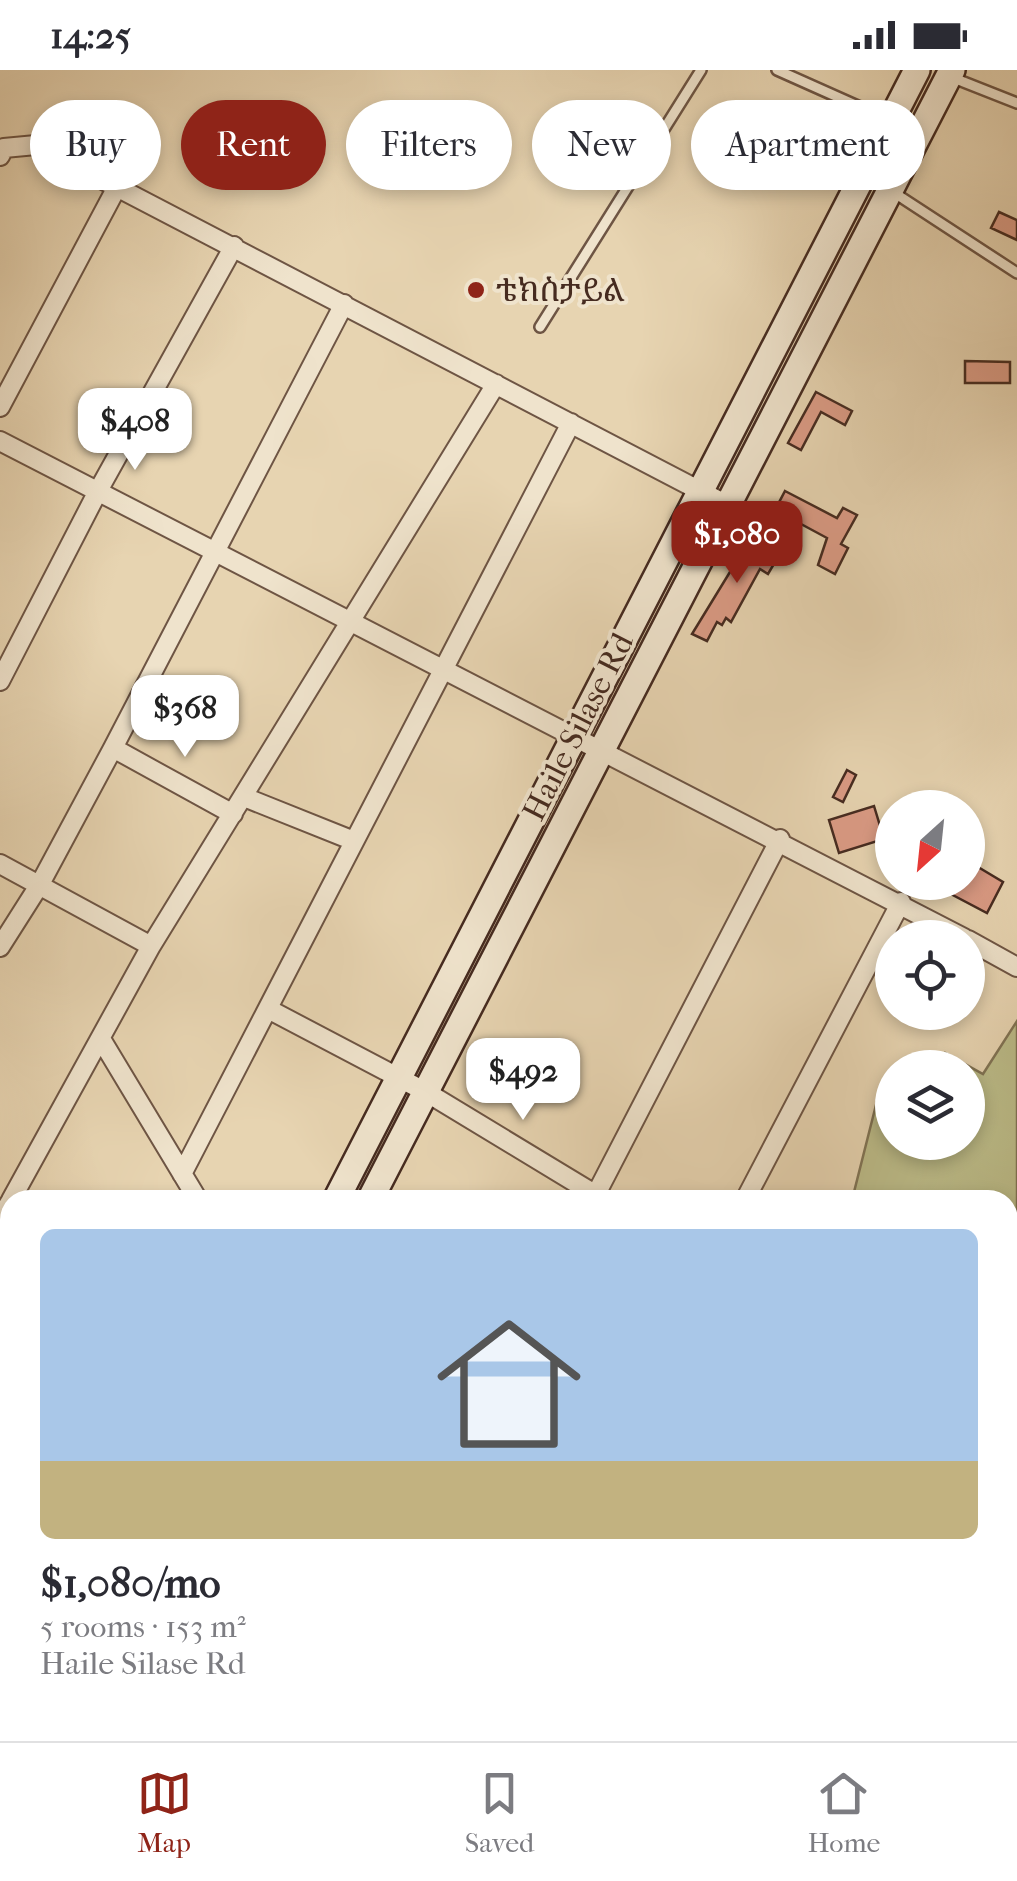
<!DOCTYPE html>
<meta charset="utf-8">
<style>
:root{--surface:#fff;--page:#f2f2f3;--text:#2b2b33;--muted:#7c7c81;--line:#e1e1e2;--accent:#8f2418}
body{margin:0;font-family:"IM FELL French Canon","Noto Serif Ethiopic",serif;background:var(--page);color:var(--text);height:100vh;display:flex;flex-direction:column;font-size:38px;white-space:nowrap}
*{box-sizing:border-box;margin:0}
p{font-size:32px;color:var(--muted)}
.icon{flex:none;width:55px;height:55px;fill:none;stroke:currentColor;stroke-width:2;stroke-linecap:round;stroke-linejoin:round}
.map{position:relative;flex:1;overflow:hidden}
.sheet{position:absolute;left:0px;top:1120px;width:1018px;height:552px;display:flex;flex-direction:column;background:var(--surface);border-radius:30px 30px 0 0;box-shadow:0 5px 15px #0003}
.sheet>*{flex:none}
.hud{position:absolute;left:30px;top:30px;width:958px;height:90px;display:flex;gap:20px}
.needle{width:65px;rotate:207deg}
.fabs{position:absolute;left:875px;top:720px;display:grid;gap:20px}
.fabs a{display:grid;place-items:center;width:110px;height:110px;border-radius:50%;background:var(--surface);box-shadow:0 5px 15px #0003;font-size:50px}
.price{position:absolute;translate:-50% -85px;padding:0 22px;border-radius:20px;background:#fff;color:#222;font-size:32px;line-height:65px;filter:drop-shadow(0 2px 5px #0008)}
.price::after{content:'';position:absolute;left:50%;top:60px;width:30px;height:22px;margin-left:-15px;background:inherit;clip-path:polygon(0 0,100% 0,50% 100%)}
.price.current{background:var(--accent);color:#fff}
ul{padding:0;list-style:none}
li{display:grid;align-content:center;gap:20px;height:530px;padding:0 40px}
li+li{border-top:2px solid var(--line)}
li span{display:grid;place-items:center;height:310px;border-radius:15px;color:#555}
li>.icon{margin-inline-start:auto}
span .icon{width:180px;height:180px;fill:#fffc;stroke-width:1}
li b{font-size:42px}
.chip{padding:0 35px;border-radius:45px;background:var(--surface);box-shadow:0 5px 15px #0003;font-size:35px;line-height:90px}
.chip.current{background:var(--accent);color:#fff}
.status{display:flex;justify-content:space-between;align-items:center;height:70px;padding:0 50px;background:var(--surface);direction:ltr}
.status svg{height:28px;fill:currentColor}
.tabs{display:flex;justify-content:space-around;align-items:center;height:140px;border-top:2px solid var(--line);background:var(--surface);font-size:28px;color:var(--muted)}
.tabs a{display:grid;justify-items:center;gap:5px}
.tabs .current{color:var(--accent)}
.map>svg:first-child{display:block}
</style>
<div class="status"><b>14:25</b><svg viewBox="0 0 49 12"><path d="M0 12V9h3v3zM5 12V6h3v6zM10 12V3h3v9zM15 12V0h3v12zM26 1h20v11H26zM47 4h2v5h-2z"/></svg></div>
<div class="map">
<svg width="1017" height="1671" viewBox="0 0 1017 1671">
<rect width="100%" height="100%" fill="#e7d4b1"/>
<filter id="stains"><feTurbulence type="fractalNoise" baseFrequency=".002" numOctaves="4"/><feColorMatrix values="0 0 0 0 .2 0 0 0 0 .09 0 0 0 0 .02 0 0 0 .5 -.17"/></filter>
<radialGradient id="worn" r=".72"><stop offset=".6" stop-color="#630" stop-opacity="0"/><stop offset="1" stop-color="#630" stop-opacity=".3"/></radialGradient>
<path fill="#bb8" stroke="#807354" stroke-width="2.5" d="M1017,951V1341L1008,1349V1130H852L877,1031L892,1007V1072H968V998L935,997L945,983L983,1004Z
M10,1495V1662L102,1663L100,1671H0V1496Z"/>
<path fill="#98b7b2" stroke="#777f78" stroke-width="2.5" d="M102,1663V1662L174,1663L172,1671H100Z"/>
<path fill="#db9b85" stroke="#462b20" stroke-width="2.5" d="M999,142L1017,150V170L991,158Z
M965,291L1010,292V313H965Z
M816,322L852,341L845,355L821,342L801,380L788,373Z
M785,421L837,448L843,438L857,445L841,474L848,478L835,504L818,495L827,468L775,440Z
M752,466L781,482L768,504L760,499L731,552L726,548L722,555L717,552L707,571L692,564Z
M847,700L856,705L843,732L833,727Z
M874,736L884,769L839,783L829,750Z
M968,791L1003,812L987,843L928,812H968Z"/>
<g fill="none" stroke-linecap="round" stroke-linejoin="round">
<g stroke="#6e5544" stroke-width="14">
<path id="service" d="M777,0L916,62
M951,7L1017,33
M893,122L1017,203
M540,257L701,0"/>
</g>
<g stroke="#6e5544" stroke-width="22">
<path id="minor" d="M0,86L4,78L36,75L729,436
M0,337L118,115
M0,371L964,868
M0,611L98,421L234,176
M113,678L233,744
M244,727L354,771
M0,794L151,876
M968,870L1017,897
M0,877L40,814L113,678L344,234
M270,940L426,1022L596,1125
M101,969L198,1130
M182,1104L571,353
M11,1130L151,876L496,314
M593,1130L780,769
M745,1130L901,832
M0,1149L10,1132
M1008,1576L1017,1573
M997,1662L1000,1671"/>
</g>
<g stroke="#462b20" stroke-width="30">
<path id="secondary" d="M336,1130L917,0
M370,1130L952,0"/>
</g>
<g stroke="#462b20" stroke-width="32">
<path id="trunk" d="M0,1231L10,1234
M653,1662L667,1671
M714,1662L731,1671"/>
</g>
<use href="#service" stroke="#efe3cc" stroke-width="9"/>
<use href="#minor" stroke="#efe3cc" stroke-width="18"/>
<use href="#secondary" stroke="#efe3cc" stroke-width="25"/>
<use href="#trunk" stroke="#e7d4b1" stroke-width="28"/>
</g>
<circle fill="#8f2418" stroke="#efe3cc" stroke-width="4" cx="476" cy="220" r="10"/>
<g text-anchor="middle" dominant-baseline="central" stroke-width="8" stroke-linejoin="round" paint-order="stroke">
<g font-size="32" fill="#462b20" stroke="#efe3cc" text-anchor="start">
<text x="496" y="220">ቴክስታይል</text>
</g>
<g font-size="32" fill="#462b20" stroke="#efe3cc">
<text transform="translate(578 657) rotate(-63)">Haile Silase Rd</text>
</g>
</g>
<rect width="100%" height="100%" filter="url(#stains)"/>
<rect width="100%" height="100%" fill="url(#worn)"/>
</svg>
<div class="fabs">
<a><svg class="needle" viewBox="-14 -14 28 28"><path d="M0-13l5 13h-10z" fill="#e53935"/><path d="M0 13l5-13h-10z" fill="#7c7c81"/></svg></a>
<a><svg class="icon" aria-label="locate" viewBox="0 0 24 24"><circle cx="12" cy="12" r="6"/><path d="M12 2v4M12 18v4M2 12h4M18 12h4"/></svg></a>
<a><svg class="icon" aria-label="layers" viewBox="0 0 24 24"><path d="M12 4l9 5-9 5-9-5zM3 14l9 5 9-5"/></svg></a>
</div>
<b class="price" style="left:135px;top:403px">$408</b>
<b class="price current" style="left:737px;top:516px">$1,080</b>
<b class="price" style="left:185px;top:690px">$368</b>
<b class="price" style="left:523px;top:1053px">$492</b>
<div class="hud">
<a class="chip">Buy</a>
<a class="chip current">Rent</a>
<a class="chip">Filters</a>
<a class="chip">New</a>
<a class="chip">Apartment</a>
</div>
<section class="sheet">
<ul>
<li><span style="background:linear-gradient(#a9c7e8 75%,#c2b280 0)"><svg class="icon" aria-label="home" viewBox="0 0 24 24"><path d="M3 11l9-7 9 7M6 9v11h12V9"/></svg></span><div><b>$1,080/mo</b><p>5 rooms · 153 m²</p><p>Haile Silase Rd</p></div></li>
</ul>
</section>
</div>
<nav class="tabs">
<a class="current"><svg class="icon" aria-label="map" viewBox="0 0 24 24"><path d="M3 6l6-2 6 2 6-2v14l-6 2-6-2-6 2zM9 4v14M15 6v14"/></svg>Map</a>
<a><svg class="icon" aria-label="saved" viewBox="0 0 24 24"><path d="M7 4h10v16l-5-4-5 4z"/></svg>Saved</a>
<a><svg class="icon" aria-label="home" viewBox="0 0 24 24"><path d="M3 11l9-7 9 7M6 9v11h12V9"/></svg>Home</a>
</nav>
